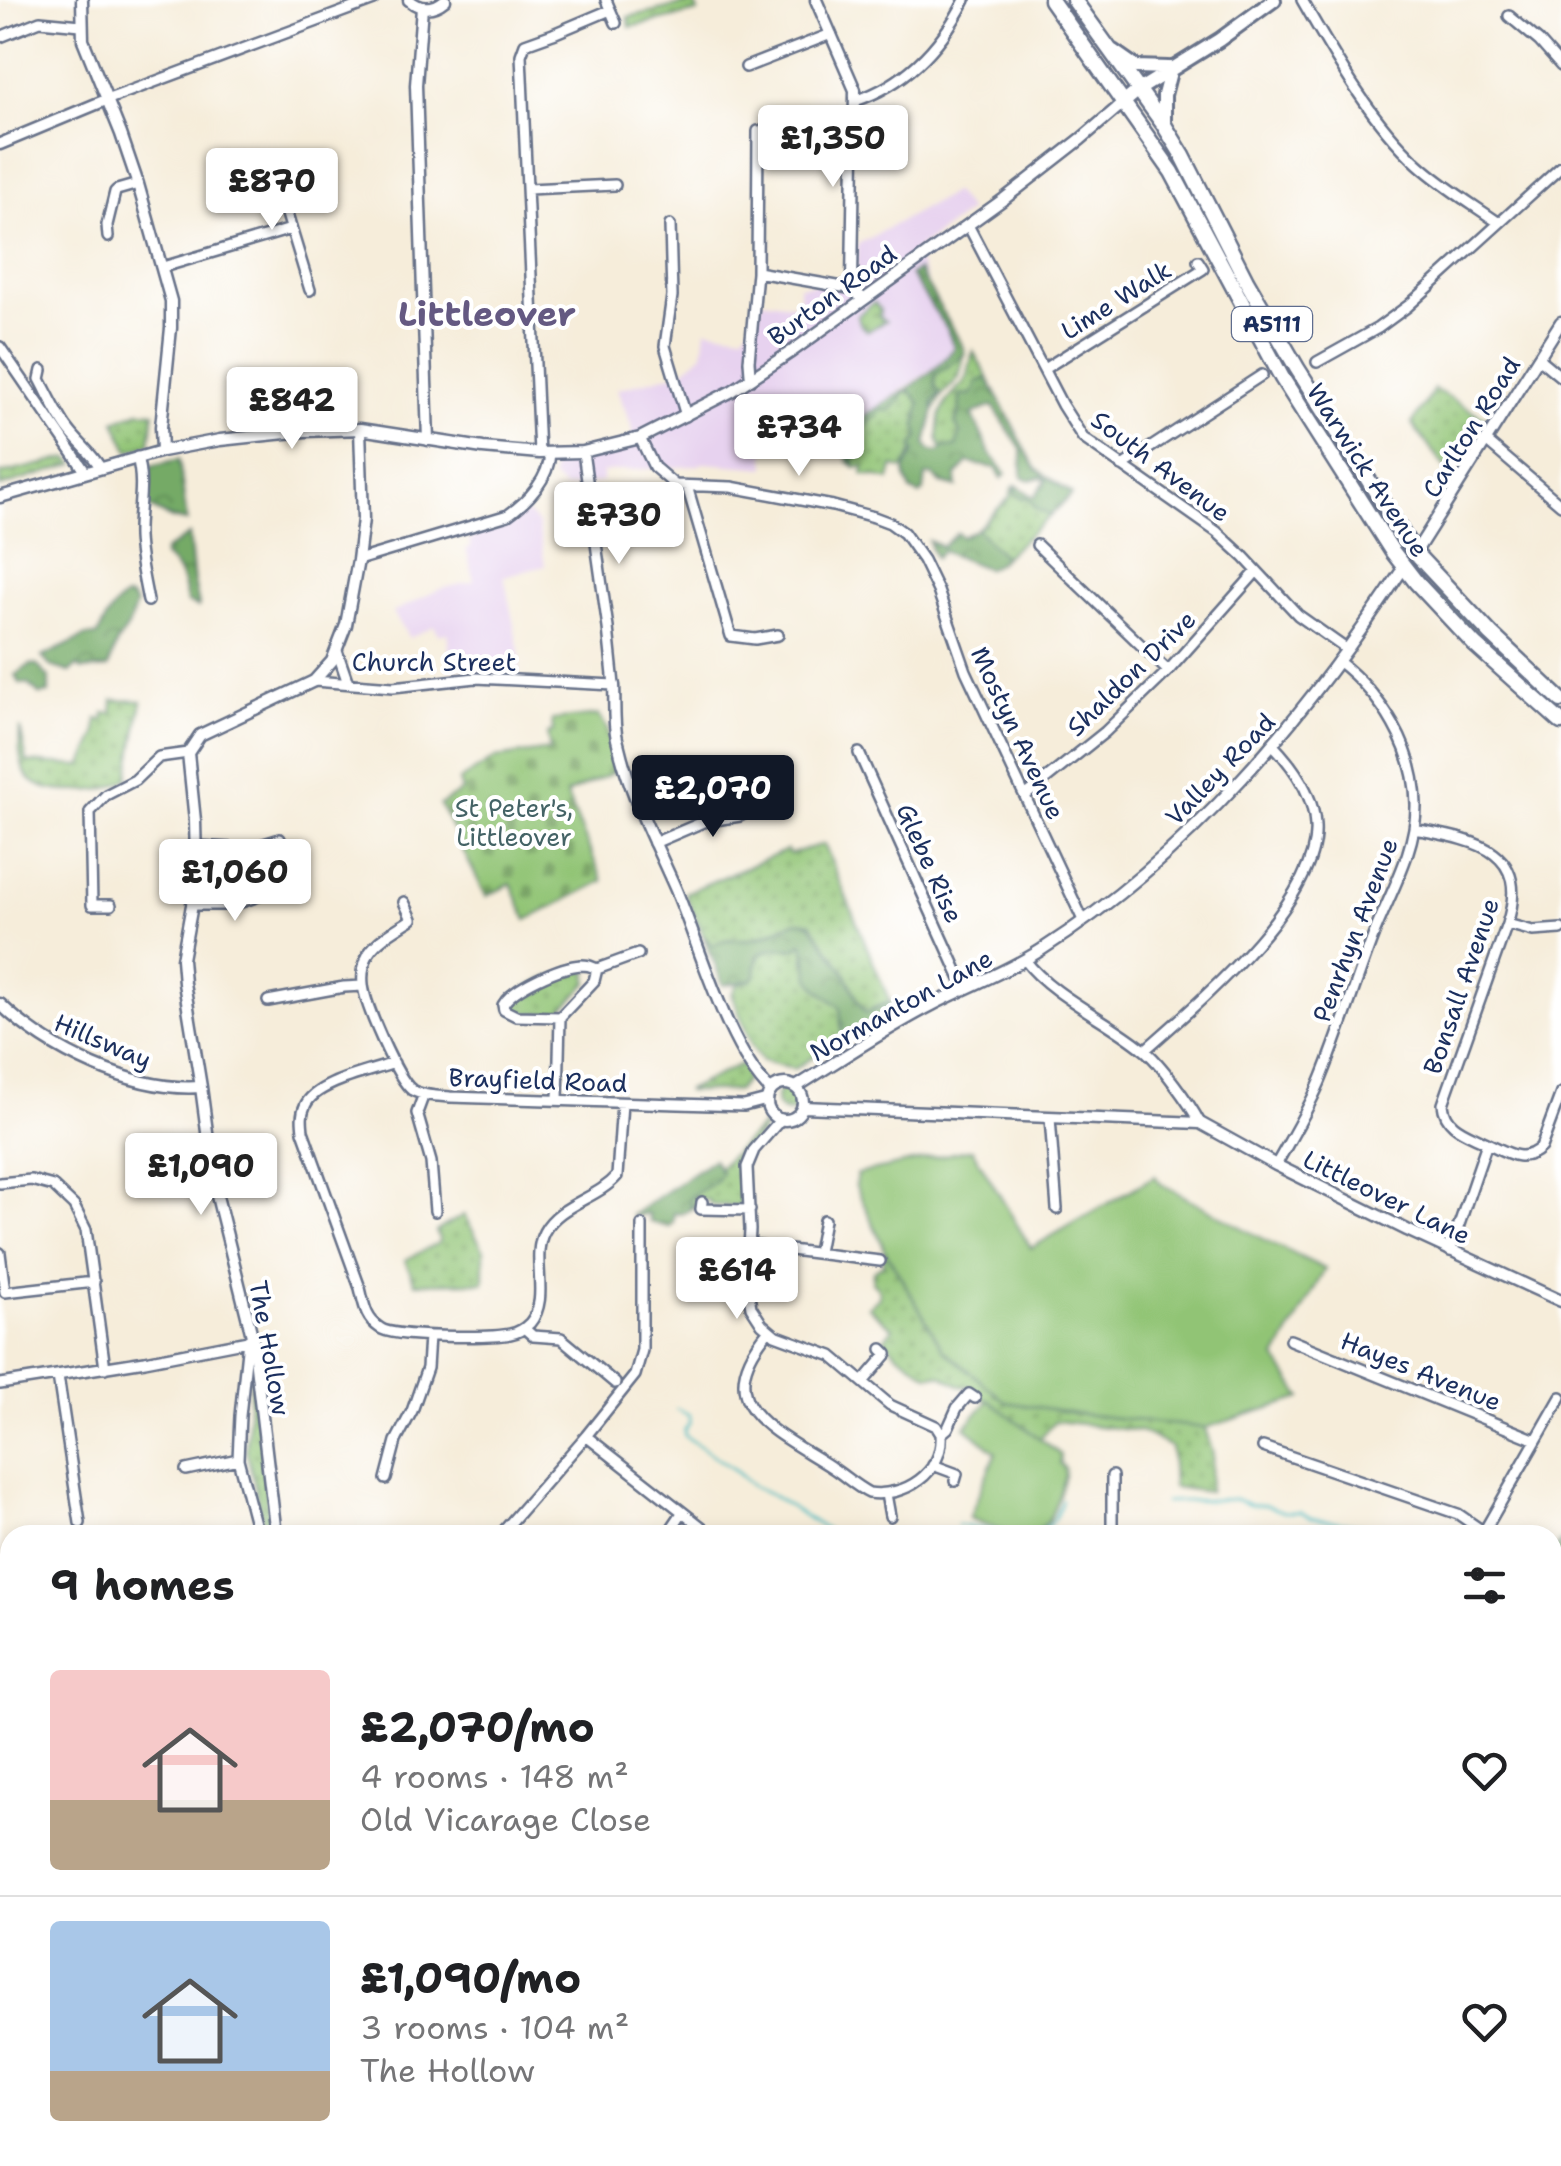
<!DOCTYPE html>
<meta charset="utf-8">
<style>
:root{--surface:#fff;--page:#f6f6f6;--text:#202124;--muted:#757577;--line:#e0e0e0;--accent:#111827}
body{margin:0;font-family:"Shantell Sans",sans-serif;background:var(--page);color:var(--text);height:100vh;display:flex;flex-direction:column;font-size:38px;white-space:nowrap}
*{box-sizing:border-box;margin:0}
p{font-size:32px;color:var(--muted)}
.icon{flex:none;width:55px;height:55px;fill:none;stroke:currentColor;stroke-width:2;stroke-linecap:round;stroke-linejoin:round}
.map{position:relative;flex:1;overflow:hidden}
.side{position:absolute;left:0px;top:1525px;width:1562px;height:642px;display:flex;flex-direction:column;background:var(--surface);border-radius:30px 30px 0 0;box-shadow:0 5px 15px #0003}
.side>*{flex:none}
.price{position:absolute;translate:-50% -85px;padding:0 22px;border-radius:10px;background:#fff;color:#222;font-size:32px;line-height:65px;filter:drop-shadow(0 2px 5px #0008)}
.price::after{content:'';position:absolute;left:50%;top:60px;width:30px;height:22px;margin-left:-15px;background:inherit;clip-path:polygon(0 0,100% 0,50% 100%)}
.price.selected{background:var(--accent);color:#fff}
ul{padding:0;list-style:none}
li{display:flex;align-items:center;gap:30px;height:250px;padding:0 50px}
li+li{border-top:2px solid var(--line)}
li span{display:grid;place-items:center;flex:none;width:280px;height:200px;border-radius:10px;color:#555}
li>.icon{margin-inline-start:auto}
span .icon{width:120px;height:120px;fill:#fffc;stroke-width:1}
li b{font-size:42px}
h2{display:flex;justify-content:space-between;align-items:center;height:120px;padding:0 50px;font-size:42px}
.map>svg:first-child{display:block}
</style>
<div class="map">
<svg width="1561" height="2166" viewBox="0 0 1561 2166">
<defs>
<pattern id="grass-dots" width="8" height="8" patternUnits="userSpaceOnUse" patternTransform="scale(2.5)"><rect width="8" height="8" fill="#91c474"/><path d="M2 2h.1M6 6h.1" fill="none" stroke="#76a062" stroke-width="1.8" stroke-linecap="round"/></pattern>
<pattern id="forest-crowns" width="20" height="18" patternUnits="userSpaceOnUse" patternTransform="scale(2.5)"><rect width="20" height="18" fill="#74aa66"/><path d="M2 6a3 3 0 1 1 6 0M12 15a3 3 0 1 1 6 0" fill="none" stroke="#5e8b57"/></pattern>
<pattern id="cemetery-stones" width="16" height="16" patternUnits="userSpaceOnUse" patternTransform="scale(2.5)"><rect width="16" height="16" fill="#91c474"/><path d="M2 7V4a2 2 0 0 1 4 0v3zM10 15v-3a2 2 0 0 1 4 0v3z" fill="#76a062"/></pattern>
</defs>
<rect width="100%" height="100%" fill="#fff"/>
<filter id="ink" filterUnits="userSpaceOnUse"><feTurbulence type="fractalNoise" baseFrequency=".01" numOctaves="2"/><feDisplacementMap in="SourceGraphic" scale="20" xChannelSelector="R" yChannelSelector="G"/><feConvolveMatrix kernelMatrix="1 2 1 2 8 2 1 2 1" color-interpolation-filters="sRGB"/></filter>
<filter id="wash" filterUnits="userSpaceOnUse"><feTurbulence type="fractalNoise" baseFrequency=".0048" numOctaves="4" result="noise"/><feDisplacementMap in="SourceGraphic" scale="40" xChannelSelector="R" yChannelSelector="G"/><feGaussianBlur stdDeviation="2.25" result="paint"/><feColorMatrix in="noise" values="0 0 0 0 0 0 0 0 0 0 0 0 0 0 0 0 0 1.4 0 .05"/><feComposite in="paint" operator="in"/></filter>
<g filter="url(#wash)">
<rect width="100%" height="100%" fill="#f6edda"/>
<path fill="#e7d2ef" d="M954,192L969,211L914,251L954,347L941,363L853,423L850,445L763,436L766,468L704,463L696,466L602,472V482L564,489L552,477L553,462L629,447L633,430L617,389L683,371L703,353L706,329L743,334L758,316L761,300L799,305V286L856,279L858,244Z
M527,512L538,524L545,566L504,576L520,656L519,673L478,671V669L469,667H458L450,670L448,632L439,635L434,626L409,638L393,612L440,589L474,581L466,549L471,547L469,540L475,538L477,534L506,526Z
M0,1842L10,1850V2091L0,2104Z"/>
<path fill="url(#grass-dots)" stroke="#567a69" stroke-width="2.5" d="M694,2L698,12L630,27L628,17Z
M874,302L880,310L879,317L885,321L868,331L862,327L857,316Z
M973,351L988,378L971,395L964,394L955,423L960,433L956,447L942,451L938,437L940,416L947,401L967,378Z
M964,355L959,378L942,395L934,411L933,403L939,396L935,386V375Z
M1294,373L1424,572L1419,577L1399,552L1287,377Z
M1434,389L1485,418L1449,473L1412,424Z
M910,391L920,403L916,426L919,437L915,442C915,454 907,459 904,469L893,467L890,480L863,474L864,467L854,466C851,447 866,422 881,409L889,410L903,392Z
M139,411L154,412L150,444L129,451L115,421Z
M68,458L75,464L0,487V474Z
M1014,487L1015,493L1022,498L1027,496L1037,509L1050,516L1004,557L977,529L1010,497L1012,488Z
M1438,588L1502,654L1561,707V715L1501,661L1434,593Z
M113,700L142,701L128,779C105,791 101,790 75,791C26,792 17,774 20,728L27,762L82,766L96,736L97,719L104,720V713H112Z
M824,844L890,1002L873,1008L867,1014L851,991L845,972L824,946L811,923L798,921L752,939H730L713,947L703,935L685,893L787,850L789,854Z
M800,943L804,945L805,961L832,1000L840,1007L842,1037L795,1069L762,1061L752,1047L732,994L738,984L751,980C757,972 756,963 760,954L775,948L793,949Z
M580,969L588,972V983L559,1013H515L510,1011L508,1004C520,986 558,974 580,969Z
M741,1064L745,1071L746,1080L737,1091H685Z
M776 1100a12 12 0 1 1 24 0a12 12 0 1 1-24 0Z
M767,1121C763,1134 754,1139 747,1150C738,1167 744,1185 743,1202L737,1206L711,1205L709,1200L697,1199L696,1207L690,1206V1198L721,1172L719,1167Z
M464,1215L484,1250V1282L415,1283L405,1260L440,1242L436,1231Z
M886,1252L943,1349L1006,1402L1082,1414L1205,1428L1213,1454L1209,1492L1173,1487L1171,1447L1140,1431L1056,1421L1039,1439L983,1398L969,1386L963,1387L941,1375H928L896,1352L884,1339L893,1328L868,1307L879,1297L878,1288L872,1282L873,1271L883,1265V1254Z
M252,1367L271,1535H266L246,1449Z"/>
<path fill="url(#forest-crowns)" stroke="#486c62" stroke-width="2.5" d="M918,270L964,348V355L935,375V386L940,392L933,403L934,411L926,444L930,450L938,452L945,447H956L960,433L955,423L959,415L960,395H971L975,389L976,382L988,378L1036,469L1072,494L1050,516L1037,509L1027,497L1022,498L1015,493L1016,485L1034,497L1046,480L1042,477L1030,480L1022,477V451L993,406L972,414L990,453L1006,473L1002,478L996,468L968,463L956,476L957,487L941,483L932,475L926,476L924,491L920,495L911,491C902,470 903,470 915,451L912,447L919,437L916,426L920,403L910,391L903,393L901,400L889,411L880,410L877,417C859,423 866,440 853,455L854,466L848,461L847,454L836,450V443L850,444L853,423C879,406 940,373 954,347L946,327L910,275Z
M179,459L187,521L172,519L145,506L144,499L150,482V466Z
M977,529L1004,557L997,564L987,569L942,551L936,558L931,550L929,541L942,547L957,533L962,537Z
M189,535L194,582L199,605L198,607L187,602C183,584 181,568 164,557V551Z
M125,597L131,598L136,605L128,627L117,643L108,668L82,670L77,666L70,672L50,666L42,657L86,636H97C105,621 111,607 125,597Z
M36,664L49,678V693L40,695L28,684L20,683L15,675L30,665Z
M798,921L811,923C821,940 833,954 843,970C853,984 855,1000 866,1013L890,1002L894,1009L845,1040L842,1037L840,1007L819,990L810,978L804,945L801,943L798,948C782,950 760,943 756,965C754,979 760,968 752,980L723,985L703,935L713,946C725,935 737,941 752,939C768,937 783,925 798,921Z
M713,1159L721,1172C717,1186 700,1188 690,1198V1206L693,1208L681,1214L674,1213L673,1223L669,1227L650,1222L648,1213L633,1217L632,1215Z"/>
<path fill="url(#cemetery-stones)" stroke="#567a69" stroke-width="2.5" d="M598,715L607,728L617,771L566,794L603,881L527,920L511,884L486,896L440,805L462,791L459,781L496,758L550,750L547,734L553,732L552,720Z"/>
<path fill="#91c474" stroke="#567a69" stroke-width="2.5" d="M972,1149L1031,1248L1155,1176L1160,1183L1261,1238L1325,1269L1276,1358L1302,1398L1205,1428L1082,1414L1006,1402L943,1349L886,1252L855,1185L857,1174Z
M989,1400L1061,1455L1060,1463L1065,1469V1476C1060,1490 1056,1511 1047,1522C1028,1545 991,1526 969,1518L996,1452L965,1427Z
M1561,1541V1911L1552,1907V1554Z
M1553,2029L1561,2050V2094L1558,2099L1553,2098Z
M681,2158H954L942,2166H684Z
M955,2158H1286L1273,2166H965Z"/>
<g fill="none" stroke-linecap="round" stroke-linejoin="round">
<path stroke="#4dbcc2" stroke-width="2.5" d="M676,1409L690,1416V1422L684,1431L685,1436L733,1469L754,1487L770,1494L834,1535
M1165,1502L1235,1499L1250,1505H1266L1284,1512H1301L1311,1518L1366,1526L1377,1535
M957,1525L1017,1535
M1029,1535C1049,1531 1056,1519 1062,1500
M1552,2129L1561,2145
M986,2163L1000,2158"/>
</g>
</g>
<g filter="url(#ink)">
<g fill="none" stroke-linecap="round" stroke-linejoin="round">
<g stroke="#687289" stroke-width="14">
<path id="minor" d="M606,0L616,23
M1302,0C1335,57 1369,119 1418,164C1442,186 1472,204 1499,223
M1509,16L1539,41L1561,66
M0,37L40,21L81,25
M746,67L831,34
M106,100L374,0
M855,101C906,84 941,47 965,0
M272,165L310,290
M528,189L615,185
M670,225L672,296L665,346L686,416
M968,225L1062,405L1083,438L1217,532L1244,557L1298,615L1346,649
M108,237L107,225L115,192L117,190L138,184
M163,267L291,229
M757,272L854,289
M0,347L85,471
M1538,358L1561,377
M1317,362L1378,328L1408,306L1561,167
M1044,369L1203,269L1198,261
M42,370L40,379C49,396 57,414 68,429C79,444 89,450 100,467
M752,378L750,374L749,361L757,272L758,131
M640,438L654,467L675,485L731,487L833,506L874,517L890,523L904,533L923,560L938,591L966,671L1083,920
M1486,441L1561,505
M539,453L521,55L525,44L553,34L610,10
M137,457C145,486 137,509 138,537C139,559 144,580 148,601
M1122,466L1262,375
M687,486L731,636L755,639L778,635
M1037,545L1168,671
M358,560L508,515C528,501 549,479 550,453
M337,651L348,683
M314,681L393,687L476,678L614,685L608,628L583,452
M859,753L965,988
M1025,796L1105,732L1168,671L1257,571
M1414,829C1471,840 1532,847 1507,924L1443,1104C1445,1128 1468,1133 1487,1143L1450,1251
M654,843L703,822L740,816L756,807
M196,846L248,849L280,839
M248,849L250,870
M404,902L412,919C397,929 379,938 369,953C364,962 362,974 363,984C364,1003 397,1079 412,1090C422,1096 438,1096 450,1097L744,1106L767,1100
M111,905H92L90,812L106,795L135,780L159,757L188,753
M192,905H233L270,892
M1507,924L1533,931L1561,929
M1025,960C1052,996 1108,1020 1143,1049C1160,1062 1190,1104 1200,1123
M597,969L638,954
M268,1001L344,987L363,986
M1145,1050C1197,1004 1320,901 1315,826C1314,795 1294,767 1273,745
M394,1063C370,1072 315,1082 305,1106C301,1114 302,1122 303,1131L360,1288C364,1304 365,1318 380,1328C393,1338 491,1338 510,1334C517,1333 525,1328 530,1323C551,1298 530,1259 544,1232C559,1204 597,1199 617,1176L622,1103
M424,1094L417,1113L431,1162L435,1211
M558,1100L560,1017L516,1016L504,1010L503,1005C512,988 561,966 581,965C589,965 590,966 597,969L594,981L560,1017
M1050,1118L1057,1209
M781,1119L754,1150L747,1167L750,1230L747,1284L751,1307L762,1324L775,1335L832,1356L890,1405L936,1426L941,1434
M1487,1143C1506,1152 1523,1165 1541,1147L1561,1093
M1276,1165C1292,1136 1310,1107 1322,1077C1341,1030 1356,981 1374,934C1390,893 1417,849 1416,804C1415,748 1382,695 1338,661
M0,1183L31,1180L53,1186L74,1206L86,1230L105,1368
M702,1202L701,1209L750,1210
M749,1245L880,1261
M818,1252L824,1220
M0,1253L5,1292L94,1282
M524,1328L533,1336L561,1338L615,1383
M769,1330C706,1405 774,1430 831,1467C844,1475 855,1486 869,1493C904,1498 944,1473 941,1434L948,1428L957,1408L969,1394L975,1398
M248,1340L240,1416L238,1459L258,1535
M1290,1340L1536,1440
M58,1376L80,1523
M863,1382L887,1354L882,1349
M0,1384L145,1361L253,1340
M586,1436L712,1535
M1263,1447L1458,1514L1484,1532
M933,1465L957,1474L955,1481
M186,1470L238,1459
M386,1479L396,1441L412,1411L427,1368L429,1336
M886,1494L890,1516
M500,1535L586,1436L635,1375L642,1350V1225
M667,1535L682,1513
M1112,1535V1476
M1482,1535L1561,1397
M0,1631L10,1630
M5,1760L10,1753
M1552,1960L1561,1947
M1552,2106L1561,2109
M596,2166L602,2158
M1419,2166L1431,2158"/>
</g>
<g stroke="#687289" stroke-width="15">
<path id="tertiary" d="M82,0L83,40L121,134L138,184L171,301V328L161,427L162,451
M409,0C421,10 433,10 445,0
M816,0L855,90L852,282L854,289L863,300
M422,7L416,85L428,440
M0,144L106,100
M0,497L162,451L220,440L305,431L360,429L483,448L539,453L583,452L640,438L732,391L791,352L1004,199L1081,139L1122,104
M1415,553L1561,322
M614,685C615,703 613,722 617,739C629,793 654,840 676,890C700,947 728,1050 771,1091
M0,1004C49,1051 133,1092 201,1087
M767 1102a18 18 0 1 1 36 0a18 18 0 1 1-36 0Z
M796,1087C841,1059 885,1029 932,1005C968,986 1007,972 1041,950C1191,854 1307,715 1404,567
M803,1107L1200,1123L1276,1165L1407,1230L1561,1301
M276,1535L253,1340L214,1184L201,1087L184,983L182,959L192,905L196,862L195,821L188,753L200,735L314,681L332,661L346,625L358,560L363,519L360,429
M279,2158L282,2166
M28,2166L35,2158"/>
</g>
<g stroke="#687289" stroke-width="18">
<path id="primary" d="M1113,51L1136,67L1168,68
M1122,104L1140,89L1219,40L1274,0
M1164,124V95L1171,68"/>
</g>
<g stroke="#687289" stroke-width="19">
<path id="trunk" d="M1051,0L1172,172L1282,378L1392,551L1416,582L1475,645L1561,722
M1074,0L1164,125L1183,156L1246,280L1297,368L1415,553L1491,634L1561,700"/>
</g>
<use href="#minor" stroke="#fff" stroke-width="9"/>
<use href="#tertiary" stroke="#fff" stroke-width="10"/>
<use href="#primary" stroke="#fff" stroke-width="12"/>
<use href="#trunk" stroke="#fff" stroke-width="14"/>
</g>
</g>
<g text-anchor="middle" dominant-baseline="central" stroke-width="8" stroke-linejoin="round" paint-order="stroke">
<rect fill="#fff" stroke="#5f6d8e" stroke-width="2.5" x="1232" y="307" width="80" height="34" rx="8"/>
<g font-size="22" font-weight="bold" fill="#1b2f5e">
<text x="1272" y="324">A5111</text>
</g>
<g font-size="25" fill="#1b2f5e" stroke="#fff">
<text transform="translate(832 295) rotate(-36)">Burton Road</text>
<text transform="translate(1116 300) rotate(-32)">Lime Walk</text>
<text transform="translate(1471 427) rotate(-58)">Carlton Road</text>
<text transform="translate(1161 466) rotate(37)">South Avenue</text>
<text transform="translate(1368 470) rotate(57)">Warwick Avenue</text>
<text x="434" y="662">Church Street</text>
<text transform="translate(1131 673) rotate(-44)">Shaldon Drive</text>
<text transform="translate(1018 733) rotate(65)">Mostyn Avenue</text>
<text transform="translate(1220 769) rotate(-46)">Valley Road</text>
<text transform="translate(930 863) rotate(66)">Glebe Rise</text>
<text transform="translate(1355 930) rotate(-69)">Penrhyn Avenue</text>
<text transform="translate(1461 986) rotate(-71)">Bonsall Avenue</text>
<text transform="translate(901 1005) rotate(-29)">Normanton Lane</text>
<text transform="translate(103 1041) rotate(23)">Hillsway</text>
<text transform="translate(538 1080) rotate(2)">Brayfield Road</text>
<text transform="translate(1387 1197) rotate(26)">Littleover Lane</text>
<text transform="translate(270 1348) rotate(80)">The Hollow</text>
<text transform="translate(1421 1371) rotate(22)">Hayes Avenue</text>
</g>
<g font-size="25" fill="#446366" stroke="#fff">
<text x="514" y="808">St Peter's,<tspan x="514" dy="29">Littleover</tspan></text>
</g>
<g font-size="35" font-weight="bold" fill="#645982" stroke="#fff">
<text x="487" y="313">Littleover</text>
</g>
</g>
</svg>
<b class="price" style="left:833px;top:190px">£1,350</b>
<b class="price" style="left:272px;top:233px">£870</b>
<b class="price" style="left:292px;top:452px">£842</b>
<b class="price" style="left:799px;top:479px">£734</b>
<b class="price" style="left:619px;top:567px">£730</b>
<b class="price selected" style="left:713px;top:840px">£2,070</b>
<b class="price" style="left:235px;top:924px">£1,060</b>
<b class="price" style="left:201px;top:1218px">£1,090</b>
<b class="price" style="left:737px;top:1322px">£614</b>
<section class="side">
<h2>9 homes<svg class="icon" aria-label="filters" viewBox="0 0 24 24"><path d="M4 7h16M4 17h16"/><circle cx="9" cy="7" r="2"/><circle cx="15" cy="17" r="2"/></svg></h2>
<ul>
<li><span style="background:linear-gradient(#f6c9c9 65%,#b9a48a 0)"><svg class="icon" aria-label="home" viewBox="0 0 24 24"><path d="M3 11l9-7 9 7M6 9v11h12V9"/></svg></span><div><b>£2,070/mo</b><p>4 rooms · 148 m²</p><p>Old Vicarage Close</p></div><svg class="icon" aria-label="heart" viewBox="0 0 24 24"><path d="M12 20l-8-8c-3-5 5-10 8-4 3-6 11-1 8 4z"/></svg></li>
<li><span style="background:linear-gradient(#a9c7e8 75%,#b9a48a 0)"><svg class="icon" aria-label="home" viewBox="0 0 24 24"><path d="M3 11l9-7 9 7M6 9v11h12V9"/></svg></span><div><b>£1,090/mo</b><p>3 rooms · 104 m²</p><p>The Hollow</p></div><svg class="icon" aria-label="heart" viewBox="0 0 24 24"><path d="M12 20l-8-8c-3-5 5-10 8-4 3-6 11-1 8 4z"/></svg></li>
</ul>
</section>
</div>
